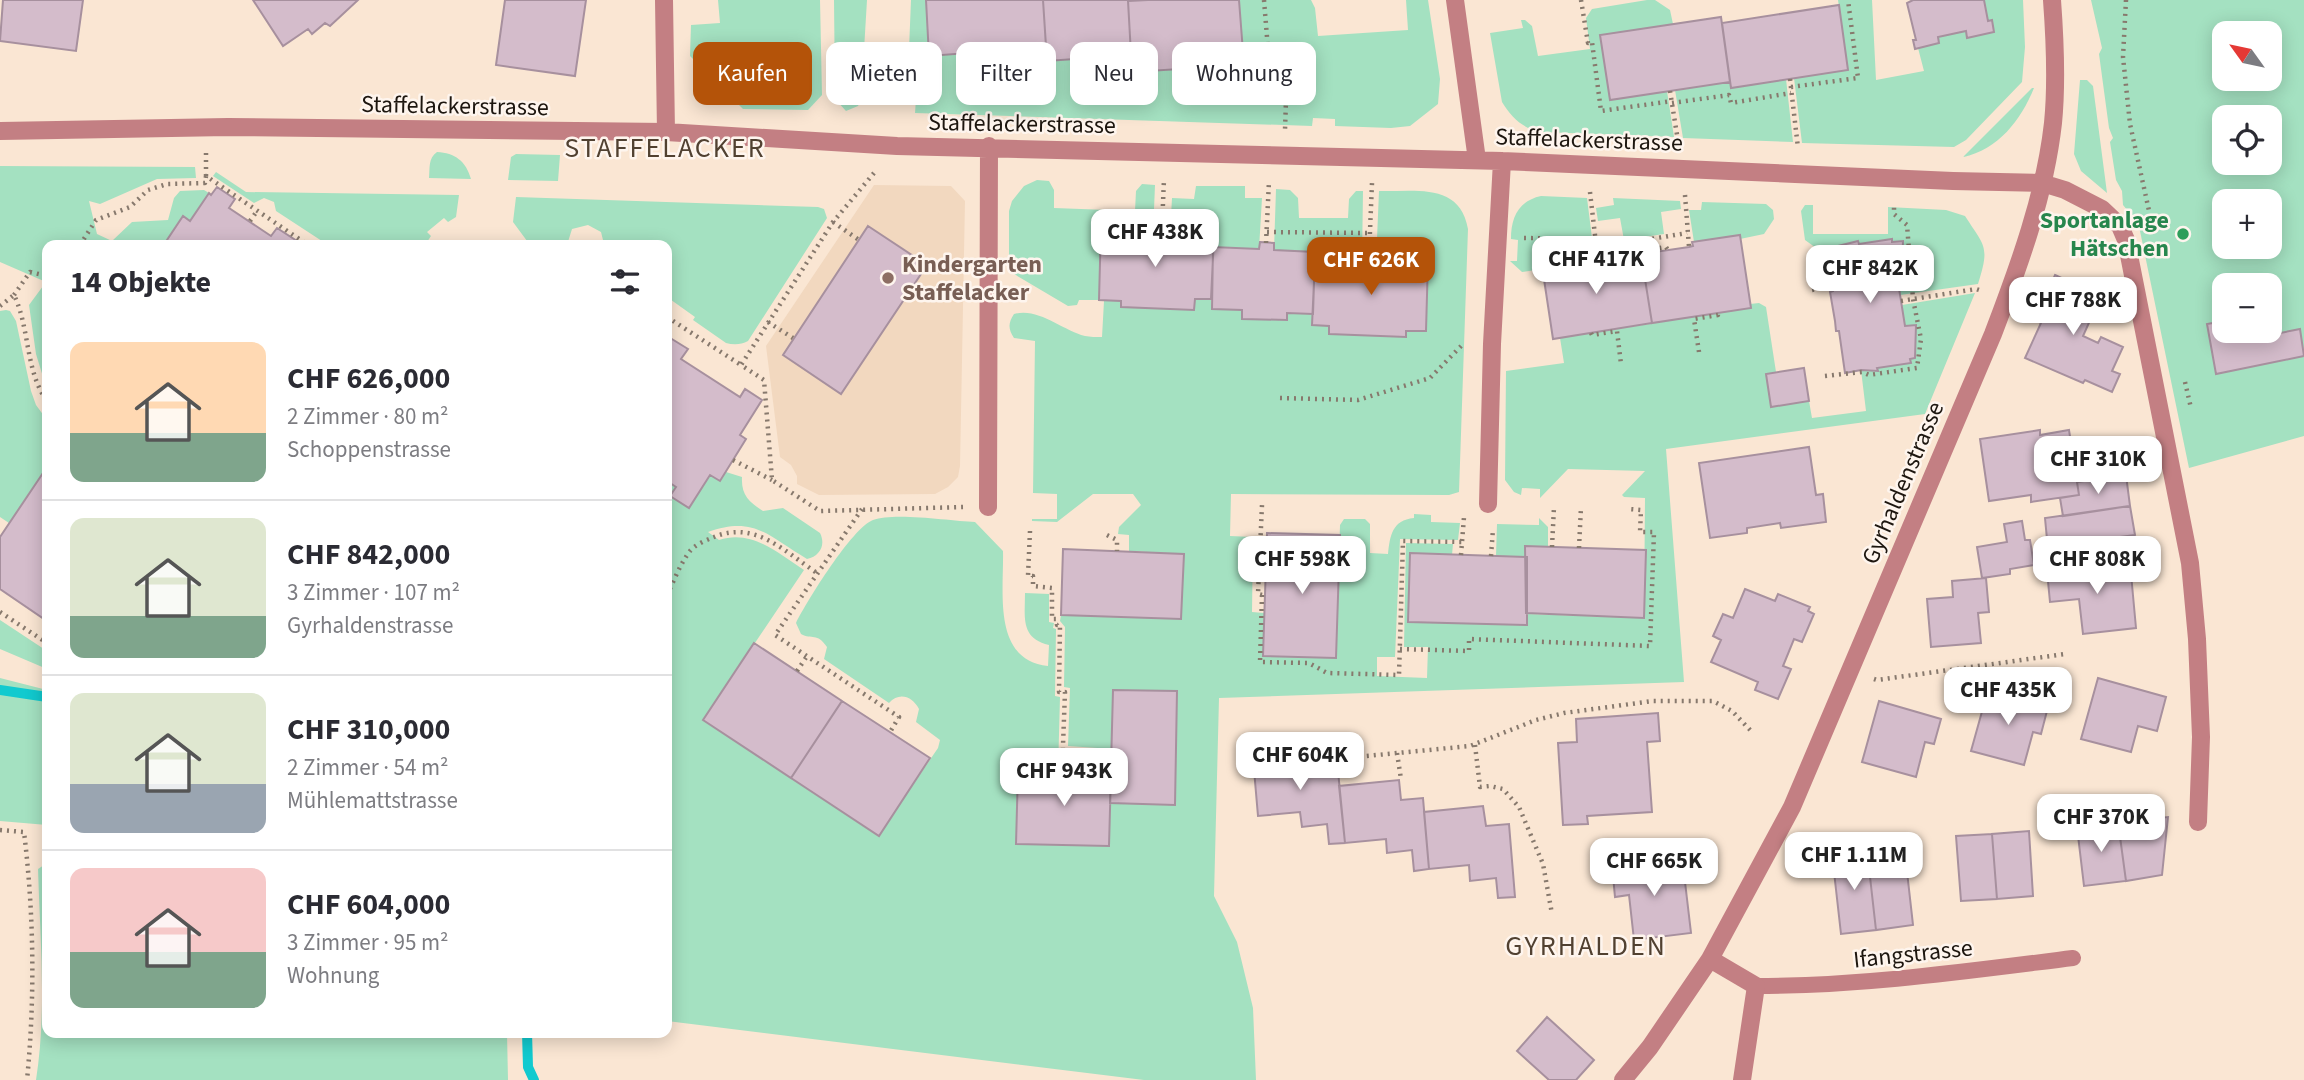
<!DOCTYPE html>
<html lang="de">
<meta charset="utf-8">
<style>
:root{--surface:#fff;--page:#f7f7f7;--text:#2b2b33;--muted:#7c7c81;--line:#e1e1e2;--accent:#b45309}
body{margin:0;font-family:"Source Sans 3",sans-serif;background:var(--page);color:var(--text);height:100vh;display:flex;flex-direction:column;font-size:26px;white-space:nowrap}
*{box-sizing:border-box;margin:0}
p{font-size:23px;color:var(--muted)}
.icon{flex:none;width:38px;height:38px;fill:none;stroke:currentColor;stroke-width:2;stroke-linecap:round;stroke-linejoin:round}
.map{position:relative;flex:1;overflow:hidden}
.sheet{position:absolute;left:42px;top:240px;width:630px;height:798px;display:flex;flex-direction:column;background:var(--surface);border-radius:14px;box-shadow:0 4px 18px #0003}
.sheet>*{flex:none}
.top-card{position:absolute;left:693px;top:42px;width:665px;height:63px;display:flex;gap:14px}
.needle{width:46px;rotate:303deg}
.controls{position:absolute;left:2212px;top:21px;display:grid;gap:14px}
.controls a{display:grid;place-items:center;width:70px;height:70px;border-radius:14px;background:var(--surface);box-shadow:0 4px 18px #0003;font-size:35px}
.price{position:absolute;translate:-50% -60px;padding:0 16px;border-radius:14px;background:#fff;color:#222;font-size:23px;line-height:46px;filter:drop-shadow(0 2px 4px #0008)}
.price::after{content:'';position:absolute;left:50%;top:42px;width:21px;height:16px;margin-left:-10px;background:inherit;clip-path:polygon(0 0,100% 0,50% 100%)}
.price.active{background:var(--accent);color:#fff}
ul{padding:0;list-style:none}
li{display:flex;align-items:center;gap:21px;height:175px;padding:0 28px}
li+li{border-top:2px solid var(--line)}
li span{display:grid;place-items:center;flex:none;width:196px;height:140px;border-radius:14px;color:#555}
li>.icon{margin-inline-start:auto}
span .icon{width:84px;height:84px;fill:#fffc;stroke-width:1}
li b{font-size:30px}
h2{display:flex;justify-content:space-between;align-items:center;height:84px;padding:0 28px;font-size:30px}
.tag{padding:0 24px;border-radius:14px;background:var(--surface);box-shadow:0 4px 18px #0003;font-size:24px;line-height:63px}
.tag.active{background:var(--accent);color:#fff}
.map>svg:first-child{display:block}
</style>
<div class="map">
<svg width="2304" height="1080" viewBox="0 0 2304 1080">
<rect width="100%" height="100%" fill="#fae6d3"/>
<path fill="#f2d8bf" d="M874,185L951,186L965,201L960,466L958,477L948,487L935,494L819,495L797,484V476L791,465L780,457L766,346Z"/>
<path fill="#a4e1c1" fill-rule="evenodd" d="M718,0H820L822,95L808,110L743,109L690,56L691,25L720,23Z
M834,0H867L861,100L858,106L846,111L836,100L835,95Z
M911,0H926L930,56L1046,47L1047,61L1131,55L1132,72L1243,65L1239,0H1311L1315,8L1318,36L1408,30L1406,0H1428L1440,79L1438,104L1410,126L1391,128L1335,126V119L1313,118L1312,126L915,113L916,99H907Z
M1647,0H1655L1670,10L1673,24L1601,35L1610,100L1667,91L1674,137L1542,132C1523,129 1512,118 1502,102L1490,33L1523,28L1521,20H1525L1532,26L1538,56L1590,49L1586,18L1592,9Z
M1838,0H1872L1876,80L1924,71L1918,48L1939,43L1938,37L1966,31L1992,21H1988L1984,0H2023L2025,47L2022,82L1966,140L1954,147L1802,143L1794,78L1848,70Z
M2091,0H2304V436L2189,468L2140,231L2133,217L2123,205L2122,191L2116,180L2110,142L2113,138L2109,128L2099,54L2102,48ZM2224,33H2270V79H2224ZM2224,117H2270V163H2224ZM2224,201H2270V247H2224ZM2224,285H2270V331H2224Z
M1786,79L1793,142L1683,138L1675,90L1730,82L1731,87Z
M2080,80H2087L2093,86L2107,193L2081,171L2074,154Z
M2032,88H2034C2021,120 1998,150 1963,157Z
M437,152C455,153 466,161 471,179L429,178C430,168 428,158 437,152Z
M516,154L560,155L558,181L508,180L511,157Z
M0,166L195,167L196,178L157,179L100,204L89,201L97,234L112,241L132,222L168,220L174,198L180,191L204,190L209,193L190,221L183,216L168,239L175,245H47V390L36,354L29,305L46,282L0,262Z
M216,172L246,192L459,195L456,217L448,222L444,218L427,232L431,236L425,245H328L276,211L274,202L264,198L254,203L213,176Z
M1037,180L1049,181L1054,190V208L1135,211L1136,191L1142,184L1155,185L1153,234H1123V227H1101L1099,300H1079L1077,305L1068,306L1014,274L1009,266V211L1012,201L1024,186Z
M1196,186H1245V198H1262L1259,249L1213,247V237L1170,235L1172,198L1194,199Z
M1276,189L1290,190L1298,198L1299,218H1348L1349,199L1356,191H1363L1362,261L1315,260V252L1274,250Z
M1379,191C1415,192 1460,182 1468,229L1459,492L1449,495L1231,494L1230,536L1253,537L1252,612L1264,613L1263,656L1336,658L1340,525L1344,519H1365L1370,524V553L1388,554C1390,536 1392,520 1414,518V514L1431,515V522L1460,523L1458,540L1400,539L1395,657H1377V676L1427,678L1428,647H1404L1406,543L1453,544L1452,555L1410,554L1408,622L1526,625L1528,614L1644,618L1645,498L1624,497L1622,495L1645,471L1568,469L1540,498V489L1522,488L1521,495L1514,492L1505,480L1506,371L1564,363L1560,338L1750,308V304L1759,303L1766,307L1776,372L1766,374L1771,407L1809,401L1812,418L1866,411L1861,370L1877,371V368L1910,363V359L1915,358L1916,325L1905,326L1902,305L1975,293L1925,414L1666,449L1684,682L1219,698L1214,896L1237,942L1253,1008L1256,1080H1144L667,1021V481L676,487L710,475L720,481L726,472L742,477C741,495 749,502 763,511L783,508L820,533C826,545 820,556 807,559C769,537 755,515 708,532L719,540C752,529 778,553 804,570L703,720L878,836L938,748L940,740L916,722L919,709C912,696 899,692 889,703L824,659L827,647C817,632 812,640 801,634L796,623C807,601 852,528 873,520C894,512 951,521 975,522L1003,551C1004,592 992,660 1048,666L1049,645C1020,638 1025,617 1025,593L1049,594V622L1054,623L1053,628L1056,629L1055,696L1060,697L1058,772L1018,771L1016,844L1109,846L1110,803L1175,805L1177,691L1113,690L1112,749L1068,746L1070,688L1064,687L1065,627L1060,621L1061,615L1181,619L1184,554L1129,551V535L1118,534L1119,527L1141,505L1133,494H1093L1057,522L1032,521V519H1057V494L1033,493L1035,341L1014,338C1008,329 1008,323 1014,314C1038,307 1062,330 1085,336C1090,337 1096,337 1102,337L1104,301H1121V307L1194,310L1195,299H1211L1212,309L1242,310V319L1286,320L1287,313L1313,314L1312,325L1329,326V334L1405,337L1406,331H1426L1428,261L1406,259V264L1376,263Z
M1541,196L1587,198L1595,262H1590L1589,259L1542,266V269L1522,272L1510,261H1517L1518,240L1511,239C1511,218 1518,201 1541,196Z
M516,197L818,207L824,209L827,218L748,341C741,345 733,345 726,343L693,320L695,317L667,297V245L604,244L601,232L588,225L572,229L567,245H530L513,222Z
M1613,198L1680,201L1681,209L1661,212L1664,234L1624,240L1620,218L1598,221L1596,208L1614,205Z
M1702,202L1766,204L1773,210L1774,219L1764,234L1740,239L1739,235L1694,242L1689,210H1701Z
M1805,205H1813V234H1888V207L1946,210L1965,216C1985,247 1990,246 1978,284L1900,295L1897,276L1903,274V241L1892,242L1891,239L1859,244L1858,241L1826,249V252L1823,253L1805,240L1801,211Z
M6,310L10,311L16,321L31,391L36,405L47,420V467L9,523L0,517V311Z
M1539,518L1548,527V547L1526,546L1525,557L1496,556L1497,524L1539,525Z
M0,620L47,651V669L0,649Z
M0,678L47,690V825L0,821Z
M1067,757L1112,759L1111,773H1067Z
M47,863V1032L507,1033L508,1080H36C47,1010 40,939 38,869Z"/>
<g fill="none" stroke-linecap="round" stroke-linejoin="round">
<path stroke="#11cacf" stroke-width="10" d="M0,690L47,697
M527,1032L528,1067L534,1080"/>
</g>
<path fill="#d4bccb" stroke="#a7909e" stroke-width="2" d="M3,0H83L76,51L0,41Z
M253,0H358L330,26L325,23L312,34L308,29L283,46Z
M505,0H586L575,76L496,65Z
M926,0H1043L1046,47L929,56Z
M1043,0H1128L1131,55L1047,61Z
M1148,0H1239L1244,65L1132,72L1128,1Z
M1913,0H1984L1988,21L1992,20L1994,32L1967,38L1966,31L1938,37L1939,43L1915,49L1913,40H1916L1907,3Z
M1839,5L1848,70L1731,88L1722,23Z
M1721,17L1730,82L1610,100L1600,35Z
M217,187L235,199L229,208L271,236L277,228L297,241L294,245H175L167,240L183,216L190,221L209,193L211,195Z
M868,226L927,265L841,394L783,355Z
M1101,226L1124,227L1123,234H1153V226L1170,227V235L1214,237L1211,299H1195L1194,310L1121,307V301L1099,300Z
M1740,235L1751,308L1652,323L1641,254L1689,247L1693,246L1692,242Z
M1892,239V242L1903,241L1902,274L1897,276L1905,326L1916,325L1915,358L1910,359L1911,363L1877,368L1878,371L1861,370L1845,373L1839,331H1836L1835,321L1830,292L1833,291L1826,249L1858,241L1859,244Z
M1260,242L1274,243V250L1315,252L1313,314L1287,313V320L1242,319V310L1212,309L1213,247L1259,249Z
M1641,254L1652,323L1553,339L1542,266L1590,259V262Z
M1362,255L1377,256L1376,263L1406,264V259L1428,260L1426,331H1406V337L1329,334V326L1312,325L1315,260L1362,261Z
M2055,275L2101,296L2083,336L2098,343L2101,337L2123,347L2112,371L2120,374L2112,392L2085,380L2083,383L2025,358L2041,323L2035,320Z
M2224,321V331H2270V328H2274L2275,334L2300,329L2304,356L2216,374L2207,324Z
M667,336L688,349L681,359L740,397L745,389L762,400L740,435L746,439L720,481L710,475L689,508L670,496L676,487L667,481Z
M1804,368L1809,401L1771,407L1766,374Z
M2040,430V435L2069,430L2079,495L2031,502V495L1989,501L1980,439Z
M1809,447L1816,495L1823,494L1826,522L1781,528L1780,523L1747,528V533L1710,538L1699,463Z
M47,467V621L0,589V537Z
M2126,475L2130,506L2063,516L2060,498L2079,495L2077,482Z
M2130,506L2135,535L2089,541L2091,567L2050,571L2045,518Z
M2022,521L2025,540H2030L2034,565L2010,569V574L1982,578L1977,547L2007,542L2004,524Z
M1267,533L1340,535L1336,658L1263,656Z
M1525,546L1646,550L1644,618L1526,613Z
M1063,549L1184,554L1181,619L1061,615Z
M1410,553L1527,557V625L1408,622Z
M2130,563L2136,628L2083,634L2079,599L2050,602L2047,571Z
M1986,578L1989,612L1978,613L1981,643L1931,647L1927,599L1953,597L1952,581Z
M1745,589L1775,601L1778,594L1810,607L1808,611L1814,614L1802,642L1794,639L1783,666L1791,669L1778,699L1755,690L1758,682L1711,662L1721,640L1713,636L1723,614L1733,618Z
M754,643L842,701L791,778L703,720Z
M2098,678L2166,697L2157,731L2138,726L2131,752L2081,739Z
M1113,690L1177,691L1175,805L1110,803Z
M1988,690L2048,707L2041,734L2033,732L2024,765L1971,751Z
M842,701L930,758L879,836L791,778Z
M1879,701L1941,719L1934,744L1925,742L1916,777L1862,762Z
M1658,713L1660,741L1647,742L1652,812L1587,816L1588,824L1563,825L1558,743L1577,742L1576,719Z
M1315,752L1317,774L1338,771L1345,843L1329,844L1327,824L1302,827L1300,812L1258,816L1253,758Z
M1018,771L1111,773L1109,846L1016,844Z
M1399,780L1401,800L1423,798L1429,869L1414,871L1412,850L1387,853L1386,839L1345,843L1339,786Z
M1483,806L1486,826L1509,824L1515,897L1498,898L1496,878L1470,881L1469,865L1429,869L1424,812Z
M2168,817L2162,875L2126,881L2118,822Z
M2118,822L2126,881L2084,886L2077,827Z
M2029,831L2033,896L1997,899L1992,834Z
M1992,834L1997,899L1961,901L1956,836Z
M1904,845L1913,925L1876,930L1867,850Z
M1867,850L1876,930L1841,934L1832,854Z
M1658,860L1659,868L1683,865L1691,933L1634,940L1629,895L1615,897L1612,865Z
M1547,1017L1594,1060L1576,1080H1549L1517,1051Z"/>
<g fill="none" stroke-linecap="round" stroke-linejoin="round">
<path stroke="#87796d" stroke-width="4.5" stroke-dasharray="2 5" stroke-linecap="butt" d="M1264,0L1272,99L1286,100L1285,130
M1581,0L1588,43L1592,42L1601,111L1672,101
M2126,0L2123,57L2130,124L2153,229
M1790,79L1798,148
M1791,87L1858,78L1848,0
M1670,91L1678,141
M1672,103L1729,95L1731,103L1791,93
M206,153V176
M874,173L833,222L741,365L764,380L772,480L820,511L963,507
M1590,192L1598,261
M1685,195L1689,247
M250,221L257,211
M833,222L859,240
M1162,227L1164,179
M1267,232L1370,233
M1524,238L1596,239
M1266,243L1269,181
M80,245L96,220L130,207L148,190L167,184L205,183L206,176L308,245
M1597,248L1687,233
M1369,255L1372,183
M1620,257L1621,254L1666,247L1668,250
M1812,290L1832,286
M14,295L30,272L47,276
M1901,301L1976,289L1982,291
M0,306L14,295C30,328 25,371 47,401
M667,317L741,365
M768,322L793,338
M1591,333L1592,335L1617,331L1621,364
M1699,352L1694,319L1718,315V313
M1825,376L1862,372L1869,375L1917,368L1921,339L1913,299L1907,225L1894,214V204
M2185,382L2191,408
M1280,398L1358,400L1430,378L1464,343
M733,460L772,480
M862,509L775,635L899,717L890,732
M1030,531L1028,576H1033V586L1052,588V619H1056L1057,625H1060L1059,692H1065L1062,772
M1107,535L1117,540V551
M1552,547L1554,507
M1579,548L1581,507
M1461,555L1464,517
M1491,556L1493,529
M667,595C674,581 680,564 690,551C695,545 706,540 714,537C755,520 784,551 817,573
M1262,595L1260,662L1309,663L1327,673L1399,675L1403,541L1462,542
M1262,595L1258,594L1262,505
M0,612L47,643
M1400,649L1469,651V639L1650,646L1654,532H1640L1641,510L1629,509
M797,671L807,656
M1874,679L1877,680L2065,654
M1475,745L1480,787L1490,786L1503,789L1519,807L1543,864L1552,914
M1063,751L1112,755
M1397,753L1401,779
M1325,760L1470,746L1536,720L1564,713L1653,701H1713L1732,711L1752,732
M0,830L24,832C34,914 35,998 27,1080"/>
<path stroke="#c37f83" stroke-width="16" d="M1756,986C1863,986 1968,971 2073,958"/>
<path stroke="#c37f83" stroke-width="18" d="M664,0L666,132
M1455,0L1477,160
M0,131L228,127L666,132L897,146L1502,161L1953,181L2042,183L2065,190L2102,209L2120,226L2126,240L2190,563L2197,639L2201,737L2198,822
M1488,504L1492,344L1502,161
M988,507L989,146
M1710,959L1756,986L1742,1080
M1623,1080L1650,1047L1710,959L1792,807L1993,334C2019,266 2045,195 2053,123C2057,83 2055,40 2052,0"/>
</g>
<circle fill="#2e9e5b" stroke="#fef5ee" stroke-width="2.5" cx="2183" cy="234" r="7"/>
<circle fill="#8d6e63" stroke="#fef5ee" stroke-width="2.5" cx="888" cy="278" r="7"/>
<g text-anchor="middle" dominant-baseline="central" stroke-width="5" stroke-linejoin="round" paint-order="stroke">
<g font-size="24" fill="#1d160f" stroke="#fef5ee">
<text transform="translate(455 106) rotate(1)">Staffelackerstrasse</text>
<text transform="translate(1022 124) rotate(1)">Staffelackerstrasse</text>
<text transform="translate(1589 140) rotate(2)">Staffelackerstrasse</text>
<text transform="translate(1903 483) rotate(-67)">Gyrhaldenstrasse</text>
<text transform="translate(1913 954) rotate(-6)">Ifangstrasse</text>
</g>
<g font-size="24" font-weight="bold" fill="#27864d" stroke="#fef5ee" text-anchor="end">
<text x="2169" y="220">Sportanlage<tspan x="2169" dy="28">Hätschen</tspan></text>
</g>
<g font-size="24" font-weight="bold" fill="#785e54" stroke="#fef5ee" text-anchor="start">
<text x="902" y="264">Kindergarten<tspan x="902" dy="28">Staffelacker</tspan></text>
</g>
<g font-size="28" letter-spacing="2" fill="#514131" stroke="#fef5ee">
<text x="665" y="148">STAFFELACKER</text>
<text x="1586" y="946">GYRHALDEN</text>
</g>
</g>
</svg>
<div class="controls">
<a><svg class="needle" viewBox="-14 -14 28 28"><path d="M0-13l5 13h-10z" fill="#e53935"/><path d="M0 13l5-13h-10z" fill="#7c7c81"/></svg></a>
<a><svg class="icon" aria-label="locate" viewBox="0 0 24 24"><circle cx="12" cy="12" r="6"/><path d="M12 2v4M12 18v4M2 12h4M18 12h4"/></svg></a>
<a>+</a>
<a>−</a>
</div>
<b class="price" style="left:1155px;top:269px">CHF 438K</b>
<b class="price" style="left:1596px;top:296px">CHF 417K</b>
<b class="price active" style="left:1371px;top:297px">CHF 626K</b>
<b class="price" style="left:1870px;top:305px">CHF 842K</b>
<b class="price" style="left:2073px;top:337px">CHF 788K</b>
<b class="price" style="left:2098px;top:496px">CHF 310K</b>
<b class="price" style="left:1302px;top:596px">CHF 598K</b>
<b class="price" style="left:2097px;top:596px">CHF 808K</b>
<b class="price" style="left:2008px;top:727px">CHF 435K</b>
<b class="price" style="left:1300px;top:792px">CHF 604K</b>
<b class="price" style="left:1064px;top:808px">CHF 943K</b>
<b class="price" style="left:2101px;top:854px">CHF 370K</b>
<b class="price" style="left:1854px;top:892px">CHF 1.11M</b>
<b class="price" style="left:1654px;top:898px">CHF 665K</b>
<div class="top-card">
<a class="tag active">Kaufen</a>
<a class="tag">Mieten</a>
<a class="tag">Filter</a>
<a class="tag">Neu</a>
<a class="tag">Wohnung</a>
</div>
<section class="sheet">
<h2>14 Objekte<svg class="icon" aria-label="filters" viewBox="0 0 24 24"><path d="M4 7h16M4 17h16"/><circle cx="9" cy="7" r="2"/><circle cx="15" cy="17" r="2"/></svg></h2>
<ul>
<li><span style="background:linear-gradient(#ffd9b3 65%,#7fa58c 0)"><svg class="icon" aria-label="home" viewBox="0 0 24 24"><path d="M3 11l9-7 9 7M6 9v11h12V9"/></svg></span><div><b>CHF 626,000</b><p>2 Zimmer · 80 m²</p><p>Schoppenstrasse</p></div></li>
<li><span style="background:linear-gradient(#dfe7d0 70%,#7fa58c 0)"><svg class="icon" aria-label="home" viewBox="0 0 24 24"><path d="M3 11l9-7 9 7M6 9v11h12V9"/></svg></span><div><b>CHF 842,000</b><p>3 Zimmer · 107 m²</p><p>Gyrhaldenstrasse</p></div></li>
<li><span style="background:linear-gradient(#dfe7d0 65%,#9aa5b1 0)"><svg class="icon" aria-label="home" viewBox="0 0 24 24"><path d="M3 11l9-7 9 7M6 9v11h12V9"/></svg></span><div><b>CHF 310,000</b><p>2 Zimmer · 54 m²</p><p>Mühlemattstrasse</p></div></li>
<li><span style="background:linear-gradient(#f6c9c9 60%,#7fa58c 0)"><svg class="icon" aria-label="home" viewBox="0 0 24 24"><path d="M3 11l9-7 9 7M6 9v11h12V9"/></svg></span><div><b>CHF 604,000</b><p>3 Zimmer · 95 m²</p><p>Wohnung</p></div></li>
</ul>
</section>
</div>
